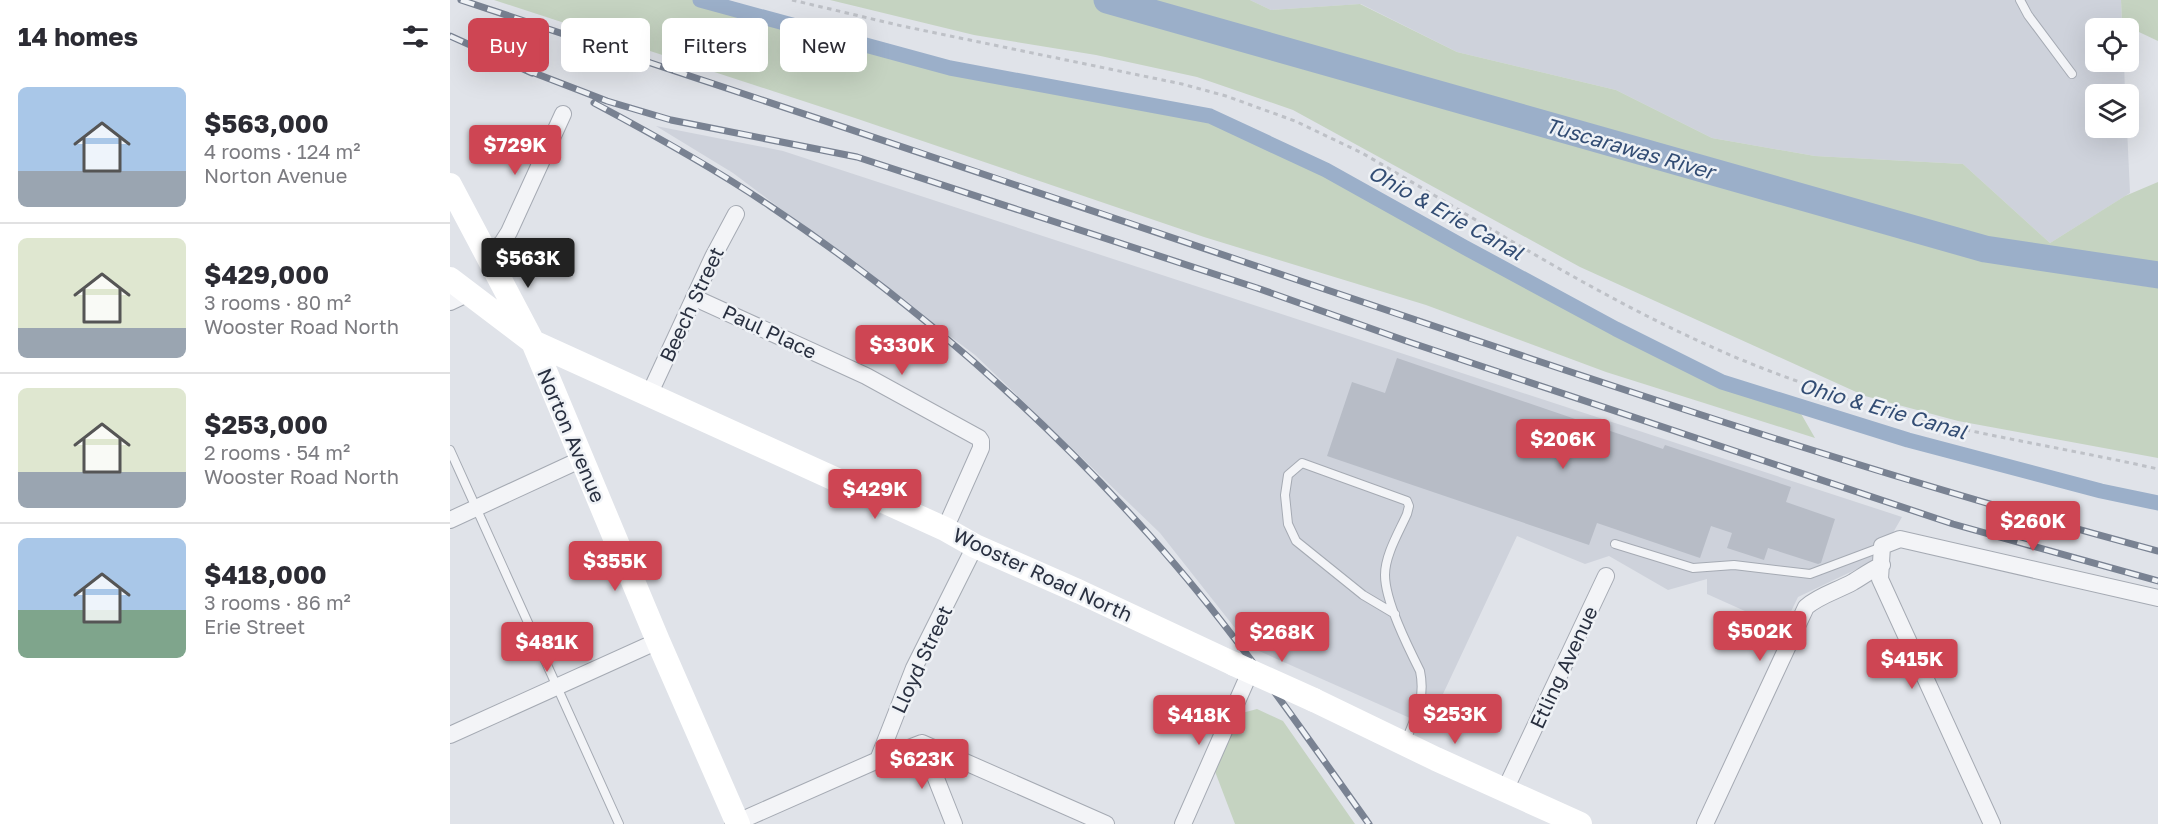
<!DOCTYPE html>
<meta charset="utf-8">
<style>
:root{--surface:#fff;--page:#f7f7f7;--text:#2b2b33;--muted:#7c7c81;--line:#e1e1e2;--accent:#ce4553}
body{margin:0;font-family:"Golos Text",sans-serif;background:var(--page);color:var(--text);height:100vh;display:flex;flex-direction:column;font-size:22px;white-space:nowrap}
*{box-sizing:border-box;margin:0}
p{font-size:20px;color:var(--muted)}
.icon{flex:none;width:33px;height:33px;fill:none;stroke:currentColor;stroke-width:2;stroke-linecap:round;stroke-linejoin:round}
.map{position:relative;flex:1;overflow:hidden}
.panel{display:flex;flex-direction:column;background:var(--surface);width:450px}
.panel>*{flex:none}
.top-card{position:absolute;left:18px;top:18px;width:570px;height:54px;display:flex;gap:12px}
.tools{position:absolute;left:1635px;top:18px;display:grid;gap:12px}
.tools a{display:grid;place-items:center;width:54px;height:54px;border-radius:9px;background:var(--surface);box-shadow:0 6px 24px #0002;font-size:30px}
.price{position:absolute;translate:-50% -51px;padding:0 14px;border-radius:6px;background:var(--accent);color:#fff;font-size:20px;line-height:39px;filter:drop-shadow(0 2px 3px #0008)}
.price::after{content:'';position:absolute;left:50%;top:36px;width:18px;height:14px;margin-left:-9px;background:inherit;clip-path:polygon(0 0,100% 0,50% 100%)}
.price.selected{background:#222;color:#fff}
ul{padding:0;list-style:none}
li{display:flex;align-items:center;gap:18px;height:150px;padding:0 18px}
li+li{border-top:2px solid var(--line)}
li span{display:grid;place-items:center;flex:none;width:168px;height:120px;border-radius:9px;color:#555}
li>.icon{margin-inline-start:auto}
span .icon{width:72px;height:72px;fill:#fffc;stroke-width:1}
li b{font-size:26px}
h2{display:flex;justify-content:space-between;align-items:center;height:72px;padding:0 18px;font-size:26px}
.pill{padding:0 21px;border-radius:9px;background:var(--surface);box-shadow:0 6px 24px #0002;font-size:21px;line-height:54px}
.pill.selected{background:var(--accent);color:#fff}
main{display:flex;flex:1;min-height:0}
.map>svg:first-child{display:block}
</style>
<main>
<section class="panel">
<h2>14 homes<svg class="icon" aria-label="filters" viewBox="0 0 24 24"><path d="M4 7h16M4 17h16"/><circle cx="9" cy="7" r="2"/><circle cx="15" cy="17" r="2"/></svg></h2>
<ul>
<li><span style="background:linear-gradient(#a9c7e8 70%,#9aa5b1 0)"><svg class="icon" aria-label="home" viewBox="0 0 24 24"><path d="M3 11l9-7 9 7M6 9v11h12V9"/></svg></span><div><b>$563,000</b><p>4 rooms · 124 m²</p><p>Norton Avenue</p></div></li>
<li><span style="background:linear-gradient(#dfe7d0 75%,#9aa5b1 0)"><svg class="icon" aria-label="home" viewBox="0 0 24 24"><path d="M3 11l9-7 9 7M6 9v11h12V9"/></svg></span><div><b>$429,000</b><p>3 rooms · 80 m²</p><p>Wooster Road North</p></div></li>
<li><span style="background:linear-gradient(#dfe7d0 70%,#9aa5b1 0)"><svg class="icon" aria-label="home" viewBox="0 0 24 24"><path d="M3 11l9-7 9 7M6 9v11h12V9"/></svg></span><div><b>$253,000</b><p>2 rooms · 54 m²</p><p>Wooster Road North</p></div></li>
<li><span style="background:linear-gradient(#a9c7e8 60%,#7fa58c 0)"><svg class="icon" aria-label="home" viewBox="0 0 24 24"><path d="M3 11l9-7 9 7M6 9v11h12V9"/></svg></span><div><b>$418,000</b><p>3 rooms · 86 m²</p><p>Erie Street</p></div></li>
</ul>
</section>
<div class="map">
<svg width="1708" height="824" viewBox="0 0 1708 824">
<rect width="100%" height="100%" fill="#e0e3e9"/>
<path fill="#ced2db" d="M800,0H1671L1672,28H1646V62H1674L1675,94H1646V128H1677L1680,193L1600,243L1513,164L1365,156L1262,138L1166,90L1007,52L911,4L821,10Z
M206,126L333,151L1452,517L1428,559L1348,597L1333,628L1257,594V579L1218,590L1159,556L1135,564L1067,536L978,726L800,647L710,533L525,355L283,173Z"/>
<path fill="#c5d3c1" d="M44,0H249L500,68L760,116L1272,382L1346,405L1365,438L1156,372L976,305L754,237L405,118Z
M380,0H800L821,10L910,4L1007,52L1166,90L1262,138L1365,156L1513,164L1600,243L1675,196L1708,182V265L1612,253L1639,278L1708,288V458L1508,421L1415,396L1130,267L843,110L747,77L646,55L524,35Z
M1671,0H1708V41L1672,24Z
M807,709L833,721L905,824H785L761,761L781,716Z"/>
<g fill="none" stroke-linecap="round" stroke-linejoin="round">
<path stroke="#9bafc9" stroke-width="15" d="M250,0L500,68L760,116L876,170L1014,247L1166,329L1272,382L1458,440L1651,491L1708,503"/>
<path stroke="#9bafc9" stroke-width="27" d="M657,0L1535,249L1708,275"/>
</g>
<path fill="#b7bcc6" d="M947,358L1213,449L1215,445L1341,487L1336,502L1385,519L1371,563L1368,564L1318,548L1314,560L1277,548L1282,533L1261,526L1250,558L1147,523L1139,545L877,456L902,382L935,393Z"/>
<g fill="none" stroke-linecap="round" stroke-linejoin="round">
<g stroke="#a5aab3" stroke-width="10">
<path id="lane" d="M1570,0L1578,15L1622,74
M0,450L169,824
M1165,544L1243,568L1284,565L1360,574L1432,547
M945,614L913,595L846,541L838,524L835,495L838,475L852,463L957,501L959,506L957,514C949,532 935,555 935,575C935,601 958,647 970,671C976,699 965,717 955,743"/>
</g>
<g stroke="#a5aab3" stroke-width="18">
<path id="street" d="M37,255L52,243L59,232L113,114
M245,298L416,376L529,438L531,441V448L495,529
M0,302L19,293
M199,395L263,257L286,214
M0,520L132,459
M0,735L208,641
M472,743L656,824
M472,743L504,824
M428,760L472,743
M1055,790L1156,576
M283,824L428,760L464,668L525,546
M733,824L800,672
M1255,824L1356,607C1370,595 1387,591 1403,582C1413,576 1421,570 1432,565
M1542,824L1430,579L1432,546L1450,539L1708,598"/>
</g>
<path stroke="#bec1c7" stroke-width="3" stroke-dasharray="4.5 4.5" stroke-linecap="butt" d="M342,0L452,26L732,84L776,96L845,121L912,153C1053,234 1189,325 1344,380C1372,390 1400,401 1429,409C1521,434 1615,448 1708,469"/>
<use href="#lane" stroke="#f3f4f7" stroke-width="8"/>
<use href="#street" stroke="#f3f4f7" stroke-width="16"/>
<path stroke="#fff" stroke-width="24" d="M0,185L83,342L208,641L288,824
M0,279L83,342L495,529L525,546L630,592L784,664
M864,700L986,759L1130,824"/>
<g stroke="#798292" stroke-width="7">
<path id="rail" d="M11,0C283,90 556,181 827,273C1119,372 1411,472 1708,551
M0,36L82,73
M74,69L157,101L221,120L407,157L807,288L959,342L1503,524L1708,581
M144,103C204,135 264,168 320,206C461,300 588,411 701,537C781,626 849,726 919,824"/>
</g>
<use href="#rail" stroke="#eff2f6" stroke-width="4.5" stroke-dasharray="14" stroke-linecap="butt"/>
<path stroke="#fff" stroke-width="24" d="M784,664L864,700"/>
</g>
<g text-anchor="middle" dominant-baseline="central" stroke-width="5" stroke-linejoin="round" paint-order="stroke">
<g font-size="20" fill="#293040" stroke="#eff2f6">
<text transform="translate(241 304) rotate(-65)">Beech Street</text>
<text transform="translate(320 331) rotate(25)">Paul Place</text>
<text transform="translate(122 435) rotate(67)">Norton Avenue</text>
<text transform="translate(593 574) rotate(25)">Wooster Road North</text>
<text transform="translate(471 659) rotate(-65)">Lloyd Street</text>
<text transform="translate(1113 667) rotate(-65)">Etling Avenue</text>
</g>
<g font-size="21" font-style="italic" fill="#334d74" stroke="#eff2f6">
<text transform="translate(1180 148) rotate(16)">Tuscarawas River</text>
<text transform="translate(996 212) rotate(29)">Ohio &amp; Erie Canal</text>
<text transform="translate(1433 408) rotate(16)">Ohio &amp; Erie Canal</text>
</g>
</g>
</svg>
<div class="tools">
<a><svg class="icon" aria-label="locate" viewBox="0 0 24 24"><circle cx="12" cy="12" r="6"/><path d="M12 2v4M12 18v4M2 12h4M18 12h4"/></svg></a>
<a><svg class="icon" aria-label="layers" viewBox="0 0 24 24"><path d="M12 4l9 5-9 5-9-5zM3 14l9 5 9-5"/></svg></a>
</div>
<b class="price" style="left:65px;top:176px">$729K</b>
<b class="price selected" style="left:78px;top:289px">$563K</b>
<b class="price" style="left:452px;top:376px">$330K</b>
<b class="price" style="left:1113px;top:470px">$206K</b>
<b class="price" style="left:425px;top:520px">$429K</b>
<b class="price" style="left:1583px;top:552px">$260K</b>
<b class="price" style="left:165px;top:592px">$355K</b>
<b class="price" style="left:1310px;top:662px">$502K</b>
<b class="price" style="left:832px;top:663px">$268K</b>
<b class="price" style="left:97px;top:673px">$481K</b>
<b class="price" style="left:1462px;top:690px">$415K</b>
<b class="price" style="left:1005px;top:745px">$253K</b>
<b class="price" style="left:749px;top:746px">$418K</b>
<b class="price" style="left:472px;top:790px">$623K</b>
<div class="top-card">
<a class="pill selected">Buy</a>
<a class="pill">Rent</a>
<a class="pill">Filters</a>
<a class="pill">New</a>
</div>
</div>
</main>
